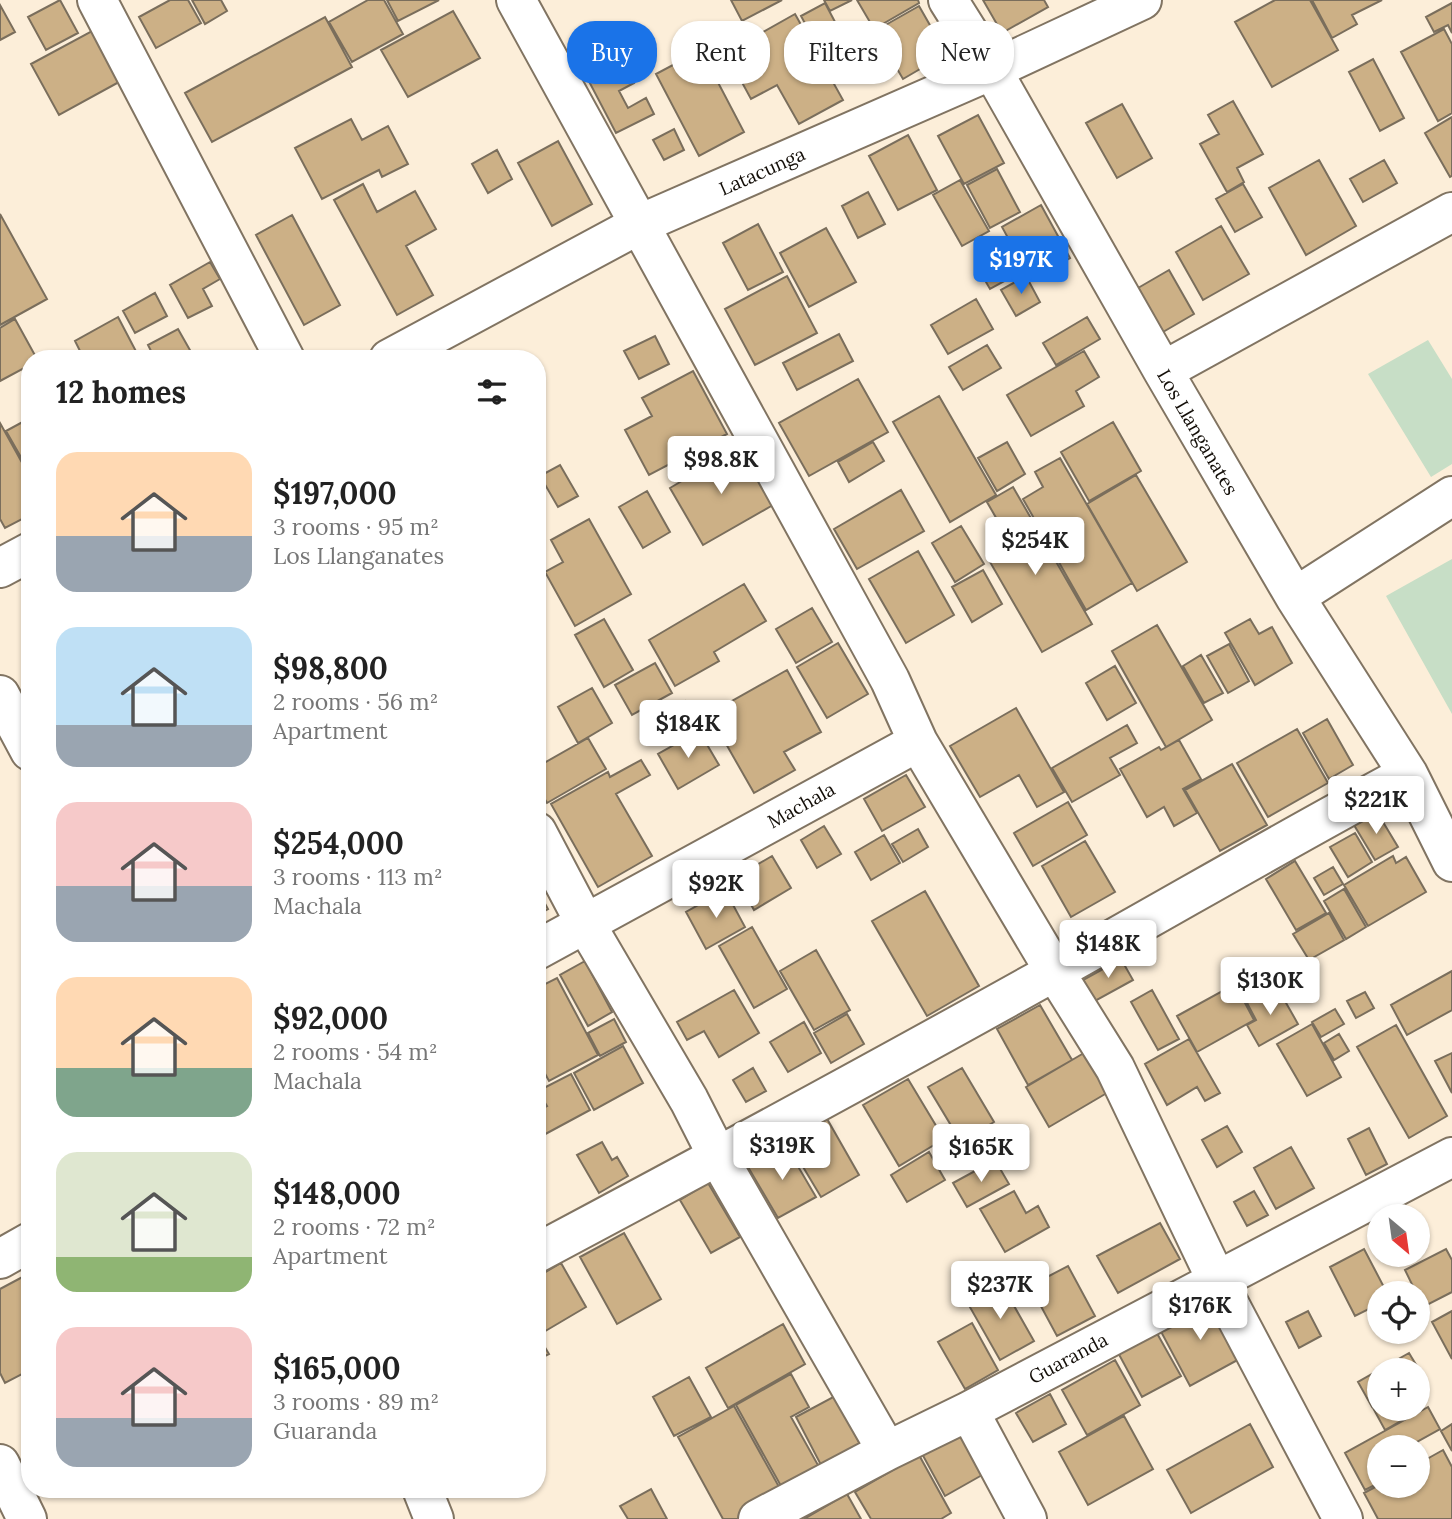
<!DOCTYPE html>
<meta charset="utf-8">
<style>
:root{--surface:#fff;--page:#f2f2f2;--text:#222;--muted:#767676;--accent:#1a73e8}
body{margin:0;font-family:Lora,serif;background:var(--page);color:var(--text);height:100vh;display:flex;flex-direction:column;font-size:26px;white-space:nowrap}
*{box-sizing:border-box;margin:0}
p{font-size:23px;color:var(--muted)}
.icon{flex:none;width:38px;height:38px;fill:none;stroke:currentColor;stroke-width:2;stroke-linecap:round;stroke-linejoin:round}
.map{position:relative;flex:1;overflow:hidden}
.sheet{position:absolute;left:21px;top:350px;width:525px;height:1148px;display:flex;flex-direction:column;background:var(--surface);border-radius:28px;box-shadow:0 2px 5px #0004}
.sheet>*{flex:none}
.banner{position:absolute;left:567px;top:21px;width:665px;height:63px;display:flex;gap:14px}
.needle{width:46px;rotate:151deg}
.fabs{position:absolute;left:1367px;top:1204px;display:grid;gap:14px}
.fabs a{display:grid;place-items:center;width:63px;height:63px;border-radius:50%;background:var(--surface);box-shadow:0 2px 5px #0004;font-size:35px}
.price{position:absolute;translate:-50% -60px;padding:0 16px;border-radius:7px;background:#fff;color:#222;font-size:23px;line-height:46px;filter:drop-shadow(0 2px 4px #0008)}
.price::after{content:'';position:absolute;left:50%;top:42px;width:21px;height:16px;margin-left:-10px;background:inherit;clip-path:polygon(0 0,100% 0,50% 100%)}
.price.on{background:var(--accent);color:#fff}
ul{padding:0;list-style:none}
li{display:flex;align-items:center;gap:21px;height:175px;padding:0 35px}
li span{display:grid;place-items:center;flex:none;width:196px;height:140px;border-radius:21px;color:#555}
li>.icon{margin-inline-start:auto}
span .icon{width:84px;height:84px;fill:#fffc;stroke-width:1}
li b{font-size:30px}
h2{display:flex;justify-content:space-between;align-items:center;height:84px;padding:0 35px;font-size:30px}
.tag{padding:0 24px;border-radius:28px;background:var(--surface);box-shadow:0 2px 5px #0004;font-size:24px;line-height:63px}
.tag.on{background:var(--accent);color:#fff}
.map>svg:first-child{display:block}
</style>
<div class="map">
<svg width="1452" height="1519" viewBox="0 0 1452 1519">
<rect width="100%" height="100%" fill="#fceed9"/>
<path fill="#c7dec6" d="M1428,340L1452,379V464L1431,477L1368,374Z
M1452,559V714L1386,596Z"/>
<path fill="#ccb086" stroke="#7a6e5c" stroke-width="2" d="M60,0L78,33L46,50L28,17Z
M170,0H188L201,23L156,48L139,17Z
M192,0H221L227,11L205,24Z
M368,0H384L403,34L352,62L329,22Z
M387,0H439L398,21Z
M731,0H782L742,21Z
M824,0H852L830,11Z
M857,0H918L919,3L874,29Z
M983,0H1044L1048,7L1002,33Z
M1275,0H1310L1338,50L1272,87L1235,22Z
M1312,0H1382L1352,15L1357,24L1332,38Z
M825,3L852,54L828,67L801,16Z
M1452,3V33L1448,25L1434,32L1426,17Z
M0,5L15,32L0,40Z
M919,6L935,34L921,42L932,62L903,79L875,31Z
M453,11L480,58L408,97L381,50Z
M795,14L843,100L799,124L777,85L751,99L726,53Z
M325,17L352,67L212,142L185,93Z
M1444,29L1452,44V113L1438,121L1401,52Z
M92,31L119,82L59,115L31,64Z
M701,50L744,132L699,156L656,74Z
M617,52L634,83L619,91L628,108L646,98L654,114L616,133L583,70Z
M1373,59L1404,118L1380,131L1349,72Z
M1233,101L1263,154L1237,168L1244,182L1227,192L1200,144L1219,134L1208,115Z
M1122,104L1152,158L1117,178L1086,123Z
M978,115L1004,163L964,184L938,136Z
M1452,117V176L1450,177L1425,133Z
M351,119L362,140L388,126L408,164L382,177L379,170L322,199L295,148Z
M674,129L684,150L664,160L653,140Z
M908,135L937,190L898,210L869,156Z
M558,141L592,204L552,226L518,163Z
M497,150L512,179L488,193L472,164Z
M1319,160L1356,226L1306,255L1269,188Z
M1384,160L1397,183L1363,202L1350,179Z
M997,169L1020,212L990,228L967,185Z
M960,180L989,231L962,246L933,195Z
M363,184L377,212L415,191L436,229L406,246L433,295L397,315L334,200Z
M1243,184L1262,217L1235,232L1216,199Z
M868,192L885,224L858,238L842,206Z
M1041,205L1070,258L1031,280L1002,227Z
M0,214L47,299L0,325Z
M292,215L340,305L304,325L256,235Z
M758,224L783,272L748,290L723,243Z
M1221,226L1249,274L1203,300L1176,252Z
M826,228L856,282L809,307L780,253Z
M1010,253L1021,272L990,289L979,270Z
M210,262L220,279L203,289L212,306L188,318L170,285Z
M1169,270L1194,314L1163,332L1138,288Z
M787,276L817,333L755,365L725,309Z
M1026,276L1040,302L1016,316L1001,290Z
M155,293L167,316L135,333L123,311Z
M976,299L993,329L948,354L931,325Z
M118,317L140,359H84L75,341Z
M1087,317L1100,339L1056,365L1043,343Z
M15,319L37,359H30V365L0,381V328Z
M178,329L195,359H155L148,345Z
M839,334L853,361L797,390L783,363Z
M655,336L669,364L639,379L624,351Z
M987,345L1001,368L963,390L949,367Z
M447,351L451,359H433Z
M1084,351L1099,377L1076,391L1084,406L1031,436L1007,395Z
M693,371L727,434L649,475L625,430L652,416L642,398Z
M858,379L888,432L809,476L779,423Z
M939,396L996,495L950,522L893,422Z
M30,418V473L6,431Z
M1113,422L1141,471L1089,501L1061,452Z
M0,423L30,477V515L5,528L0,519Z
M873,442L884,461L849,482L838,462Z
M1007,442L1025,474L997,491L978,458Z
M739,447L773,505L703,545L670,488Z
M1060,458L1132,583L1086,610L1023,499L1043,487L1035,472Z
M560,465L578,496L558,507L540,476Z
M1136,475L1187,562L1137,591L1087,504Z
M1013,487L1092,624L1042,652L990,562L1014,549L987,502Z
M901,490L924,531L857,569L834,529Z
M647,491L670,532L643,548L619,507Z
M589,519L631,594L575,626L545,572L563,562L551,540Z
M961,526L984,564L955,582L932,543Z
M918,551L954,615L906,643L869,579Z
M983,570L1002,604L972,622L952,587Z
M744,584L766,621L714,652L719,661L675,686L649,640Z
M812,608L832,642L796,663L776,629Z
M604,619L633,670L604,687L575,635Z
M1250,619L1259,634L1272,627L1292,663L1255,685L1225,633Z
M1157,625L1212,720L1166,747L1112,651Z
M838,643L868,694L827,718L797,667Z
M1229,644L1249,681L1228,693L1207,656Z
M1201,655L1223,693L1204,703L1183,666Z
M655,663L672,693L632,715L615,685Z
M1115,666L1136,703L1107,720L1086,683Z
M787,670L821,732L784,752L795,770L754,793L709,714Z
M592,688L612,723L578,743L558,707Z
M685,701L696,719L677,730L666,711Z
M1016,708L1064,792L1037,807L1019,775L980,797L950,746Z
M1327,719L1353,765L1329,779L1303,733Z
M1127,725L1137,743L1110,758L1120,775L1072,802L1052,768Z
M1297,729L1328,783L1268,817L1237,763Z
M699,731L719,765L678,789L658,754Z
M588,738L606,769L547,803L537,785V767Z
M1179,740L1201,779L1183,789L1197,813L1174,826L1164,807L1147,817L1120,769L1159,747L1161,750Z
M641,760L650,775L616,794L652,856L598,887L551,804L608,772L610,777Z
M1232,764L1267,825L1220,851L1185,790Z
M906,775L925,807L882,831L864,799Z
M1068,802L1087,835L1033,866L1014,833Z
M1377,812L1398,847L1375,860L1354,825Z
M824,826L841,854L817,868L801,840Z
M918,829L928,847L903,862L892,844Z
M1355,833L1372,862L1348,877L1330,847Z
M884,835L900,863L871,880L855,852Z
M1085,841L1115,892L1071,917L1042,866Z
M772,856L791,888L754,910L736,877Z
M1393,856L1396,863L1406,857L1426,892L1368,926L1344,885Z
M1295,861L1326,913L1296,930L1266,879Z
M1333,867L1343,884L1324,895L1314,878Z
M537,889L548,909L537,915Z
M1344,889L1366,927L1346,939L1324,901Z
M725,890L745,927L706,949L686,912Z
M925,891L979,986L927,1016L872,921Z
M1329,913L1344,940L1309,960L1293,934Z
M752,927L787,989L754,1008L719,946Z
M816,950L850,1010L814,1030L780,971Z
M1121,959L1133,980L1095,1001L1083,980Z
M585,961L612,1012L588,1026L560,975Z
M1452,971V1010L1407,1035L1391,1005Z
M557,978L598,1055L549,1081L537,1059V988Z
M1235,984L1254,1020L1197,1052L1177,1016Z
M1277,987L1298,1024L1259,1046L1247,1025L1256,1020L1247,1003Z
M734,990L759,1033L719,1057L704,1031L687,1040L677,1022Z
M1152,990L1179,1039L1158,1050L1131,1002Z
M1365,992L1374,1008L1356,1018L1347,1001Z
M1040,1005L1072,1060L1028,1085L997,1029Z
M1335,1009L1344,1024L1321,1037L1312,1022Z
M847,1014L864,1044L831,1063L814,1033Z
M614,1019L626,1042L600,1056L588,1033Z
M804,1022L821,1053L788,1072L770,1042Z
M1312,1024L1341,1077L1307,1096L1277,1044Z
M1396,1025L1447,1116L1409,1138L1357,1047Z
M1339,1034L1349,1051L1334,1060L1324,1043Z
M1189,1039L1220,1093L1205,1101L1197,1087L1167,1105L1145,1064Z
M623,1046L643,1083L594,1110L574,1073Z
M1089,1050L1112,1090L1049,1127L1026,1087Z
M1452,1053V1093L1435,1061Z
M753,1068L766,1091L746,1102L733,1080Z
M962,1068L994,1122L961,1142L928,1087Z
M571,1074L590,1110L538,1138L537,1111L547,1106L538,1091Z
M908,1079L944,1139L899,1166L863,1105Z
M826,1117L859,1175L821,1197L787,1140Z
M1227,1126L1242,1152L1217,1167L1202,1140Z
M1369,1128L1387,1164L1366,1175L1348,1139Z
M602,1142L612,1160L617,1157L628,1176L599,1193L577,1155Z
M786,1146L816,1197L778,1218L748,1167Z
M1291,1147L1314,1188L1276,1209L1254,1168Z
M929,1152L945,1180L907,1202L891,1175Z
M995,1160L1009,1184L967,1207L953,1183Z
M708,1183L740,1237L711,1253L680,1200Z
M1014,1191L1026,1213L1038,1206L1049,1227L1005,1252L980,1209Z
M1254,1191L1268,1215L1247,1226L1234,1202Z
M1160,1223L1180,1259L1118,1293L1097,1256Z
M624,1233L661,1299L617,1324L580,1257Z
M1364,1249L1387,1293H1379V1304L1355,1316L1330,1267Z
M1446,1249L1452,1260V1292L1423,1307L1405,1270Z
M561,1263L586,1307L542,1333L537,1325V1277Z
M1068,1266L1095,1316L1057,1336L1030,1286Z
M30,1273V1370L5,1383L0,1373V1289Z
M1001,1283L1034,1341L1000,1360L967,1302Z
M1210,1297L1243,1357L1190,1386L1158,1326Z
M1308,1311L1321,1336L1299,1348L1286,1322Z
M1452,1311V1359L1432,1322Z
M972,1323L998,1370L965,1389L938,1342Z
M783,1324L805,1364L728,1408L706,1368Z
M1154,1328L1181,1376L1142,1397L1116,1349Z
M537,1334L549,1354L537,1360Z
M1409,1353L1424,1378L1418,1382V1370H1379Z
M1115,1360L1140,1405L1087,1435L1062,1390Z
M1379,1370V1403L1372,1407L1358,1382Z
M791,1374L809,1407L791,1417L823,1474L786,1495L736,1405Z
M689,1377L711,1417L674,1436L653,1397Z
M1050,1394L1066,1424L1033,1442L1016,1413Z
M835,1396L860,1444L821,1465L796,1417Z
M1379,1405V1409H1410L1413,1414L1385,1430L1373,1408Z
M734,1406L783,1494L739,1519H723L678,1437Z
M1428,1407L1440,1429L1417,1442L1425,1457L1418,1461V1447H1379V1483L1365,1490L1345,1453Z
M1124,1416L1153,1469L1088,1505L1059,1452Z
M1250,1424L1273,1467L1191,1513L1167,1470Z
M1452,1424V1451L1441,1431Z
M966,1427L991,1470L945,1496L921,1452Z
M1443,1450L1452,1467V1519H1378L1364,1493L1379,1485L1418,1486V1464Z
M919,1455L951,1513L941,1519H871L855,1492Z
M651,1489L667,1519H628L620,1506Z
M847,1494L861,1519H804Z"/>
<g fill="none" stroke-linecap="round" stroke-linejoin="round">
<g stroke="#817462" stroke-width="42">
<path id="minor" d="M97,0L285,359
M516,0L890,680L918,742L1055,972L1115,1068L1216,1279L1343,1519
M948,0L992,70L1163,371L1295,597L1408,774L1452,862
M389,359L640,224L992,70L1142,0
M1163,371L1452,212
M0,568L30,552
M1295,597L1452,496
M0,695L30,751
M537,832L585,923L689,1100L718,1157L887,1451
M537,950L918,742
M537,1253C710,1161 882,1068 1052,973C1171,907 1288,838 1408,774
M0,1259L30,1242
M969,1411L1027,1519
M0,1464L27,1519
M422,1489L434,1519
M758,1519L887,1451L969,1411L1452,1157"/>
</g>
<use href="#minor" stroke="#fff" stroke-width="38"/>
</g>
<g text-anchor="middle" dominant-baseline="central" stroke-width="7" stroke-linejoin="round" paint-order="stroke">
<g font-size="19" fill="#130e08" stroke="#fff">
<text transform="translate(762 171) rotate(-24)">Latacunga</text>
<text transform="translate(1198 432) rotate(60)">Los Llanganates</text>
<text transform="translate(801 805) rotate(-29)">Machala</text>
<text transform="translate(1068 1358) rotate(-28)">Guaranda</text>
</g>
</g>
</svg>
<div class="fabs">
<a><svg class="needle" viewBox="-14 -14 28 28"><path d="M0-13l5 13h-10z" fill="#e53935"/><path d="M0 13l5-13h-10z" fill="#767676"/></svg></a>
<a><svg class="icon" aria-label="locate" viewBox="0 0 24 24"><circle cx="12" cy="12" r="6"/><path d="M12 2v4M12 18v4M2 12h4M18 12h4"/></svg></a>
<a>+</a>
<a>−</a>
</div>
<b class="price on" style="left:1021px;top:296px">$197K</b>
<b class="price" style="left:721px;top:496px">$98.8K</b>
<b class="price" style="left:1035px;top:577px">$254K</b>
<b class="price" style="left:688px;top:760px">$184K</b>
<b class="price" style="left:1376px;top:836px">$221K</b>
<b class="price" style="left:716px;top:920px">$92K</b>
<b class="price" style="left:1108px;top:980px">$148K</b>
<b class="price" style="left:1270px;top:1017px">$130K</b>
<b class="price" style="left:782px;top:1182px">$319K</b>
<b class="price" style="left:981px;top:1184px">$165K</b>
<b class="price" style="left:1000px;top:1321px">$237K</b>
<b class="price" style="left:1200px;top:1342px">$176K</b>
<div class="banner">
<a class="tag on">Buy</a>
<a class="tag">Rent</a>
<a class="tag">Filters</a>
<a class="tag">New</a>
</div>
<section class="sheet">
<h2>12 homes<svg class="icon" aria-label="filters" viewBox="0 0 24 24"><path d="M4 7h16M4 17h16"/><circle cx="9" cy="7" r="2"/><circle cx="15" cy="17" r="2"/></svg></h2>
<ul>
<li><span style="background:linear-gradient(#ffd9b3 60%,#9aa5b1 0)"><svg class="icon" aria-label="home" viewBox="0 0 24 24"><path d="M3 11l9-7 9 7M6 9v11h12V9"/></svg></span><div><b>$197,000</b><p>3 rooms · 95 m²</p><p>Los Llanganates</p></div></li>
<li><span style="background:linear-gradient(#bfe0f5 70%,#9aa5b1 0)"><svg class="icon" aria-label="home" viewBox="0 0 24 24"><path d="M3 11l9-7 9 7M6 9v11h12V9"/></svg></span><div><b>$98,800</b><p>2 rooms · 56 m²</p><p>Apartment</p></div></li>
<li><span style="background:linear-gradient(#f6c9c9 60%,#9aa5b1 0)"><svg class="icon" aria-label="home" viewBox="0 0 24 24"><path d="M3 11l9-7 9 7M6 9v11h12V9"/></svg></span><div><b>$254,000</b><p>3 rooms · 113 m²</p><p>Machala</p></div></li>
<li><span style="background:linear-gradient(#ffd9b3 65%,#7fa58c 0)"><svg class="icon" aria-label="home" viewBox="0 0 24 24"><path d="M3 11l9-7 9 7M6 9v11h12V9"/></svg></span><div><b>$92,000</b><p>2 rooms · 54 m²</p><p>Machala</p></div></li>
<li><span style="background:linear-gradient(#dfe7d0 75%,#8fb573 0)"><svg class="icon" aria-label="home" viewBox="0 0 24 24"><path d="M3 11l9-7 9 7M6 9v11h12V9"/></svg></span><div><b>$148,000</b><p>2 rooms · 72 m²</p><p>Apartment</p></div></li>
<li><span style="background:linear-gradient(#f6c9c9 65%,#9aa5b1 0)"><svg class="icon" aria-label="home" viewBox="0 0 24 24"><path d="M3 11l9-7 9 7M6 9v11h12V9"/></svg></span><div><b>$165,000</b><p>3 rooms · 89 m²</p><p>Guaranda</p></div></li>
</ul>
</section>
</div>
